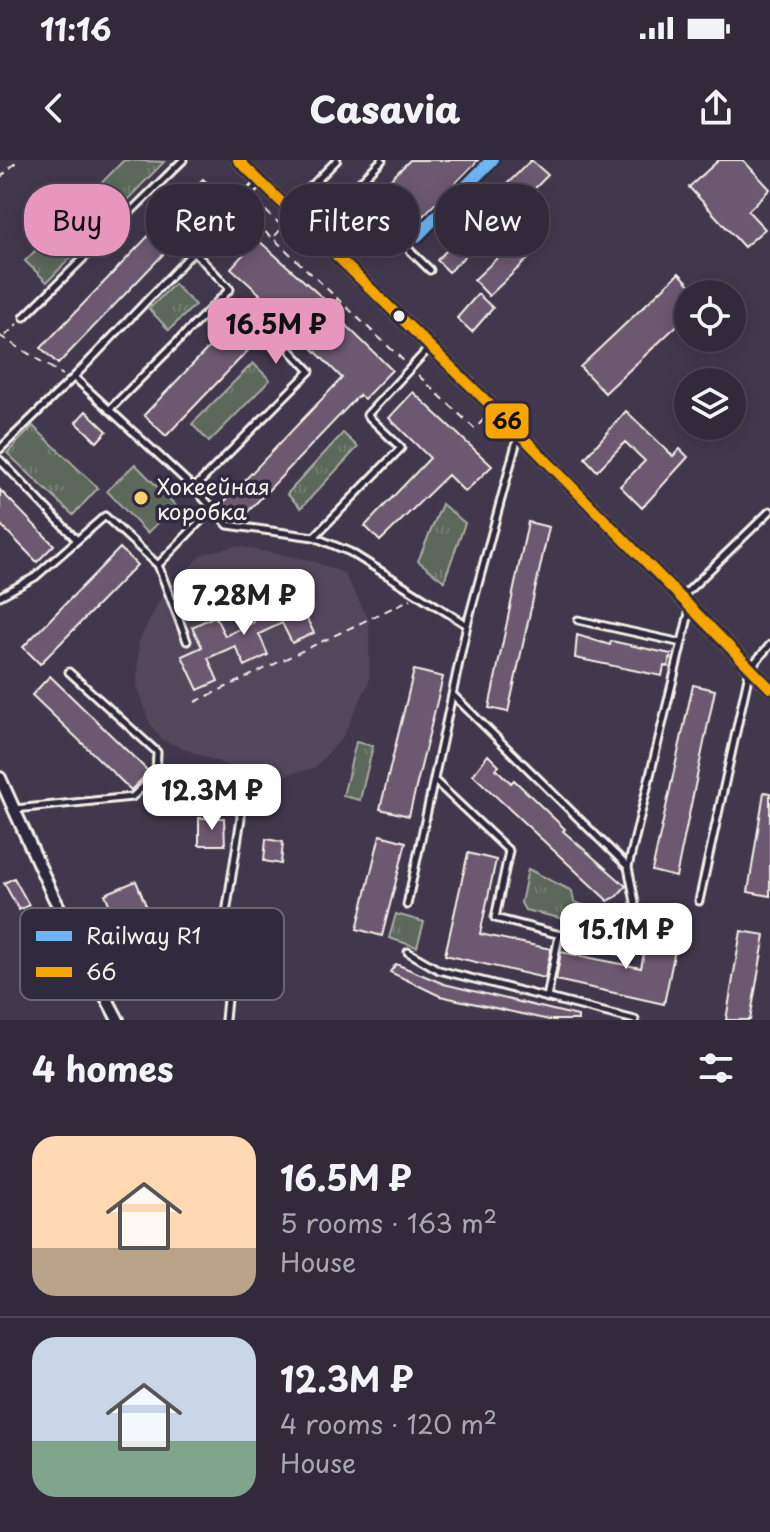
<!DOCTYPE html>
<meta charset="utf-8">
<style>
:root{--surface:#322a3a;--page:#3d3645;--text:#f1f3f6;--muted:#a8a7af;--line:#4d4654;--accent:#e797bd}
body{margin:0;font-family:"Playpen Sans",sans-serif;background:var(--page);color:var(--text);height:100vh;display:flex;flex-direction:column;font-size:30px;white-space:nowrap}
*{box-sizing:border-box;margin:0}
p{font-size:26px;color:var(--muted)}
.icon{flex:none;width:44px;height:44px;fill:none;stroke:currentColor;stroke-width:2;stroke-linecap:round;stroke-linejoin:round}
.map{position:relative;height:860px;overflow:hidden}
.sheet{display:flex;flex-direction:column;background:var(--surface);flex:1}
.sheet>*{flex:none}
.banner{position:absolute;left:24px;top:24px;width:722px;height:72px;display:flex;gap:16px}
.controls{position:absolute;left:674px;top:120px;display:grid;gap:16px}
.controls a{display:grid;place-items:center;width:72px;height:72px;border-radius:50%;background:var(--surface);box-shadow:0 4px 20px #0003,0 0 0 2px var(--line);font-size:40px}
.price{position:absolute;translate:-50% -68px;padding:0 18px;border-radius:16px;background:#fff;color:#222;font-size:26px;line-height:52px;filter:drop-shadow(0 2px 4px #0008)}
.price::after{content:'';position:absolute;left:50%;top:48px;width:24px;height:18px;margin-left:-12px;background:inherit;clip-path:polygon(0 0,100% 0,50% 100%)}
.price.current{background:var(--accent);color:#111}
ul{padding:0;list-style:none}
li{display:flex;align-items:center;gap:24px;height:200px;padding:0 32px}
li+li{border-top:2px solid var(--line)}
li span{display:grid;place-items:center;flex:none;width:224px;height:160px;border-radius:24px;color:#555}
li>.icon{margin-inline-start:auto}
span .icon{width:96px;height:96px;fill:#fffc;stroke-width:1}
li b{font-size:34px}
h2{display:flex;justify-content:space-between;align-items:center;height:96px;padding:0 32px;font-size:34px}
.chip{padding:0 28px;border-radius:32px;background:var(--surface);box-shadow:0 4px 20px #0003,0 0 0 2px var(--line);font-size:28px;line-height:72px}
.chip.current{background:var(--accent);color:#111}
.status{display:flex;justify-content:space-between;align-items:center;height:56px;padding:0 40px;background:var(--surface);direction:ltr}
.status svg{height:22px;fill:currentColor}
header{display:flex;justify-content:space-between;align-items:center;height:104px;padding:0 32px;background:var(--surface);font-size:36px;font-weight:800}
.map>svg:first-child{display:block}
</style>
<div class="status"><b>11:16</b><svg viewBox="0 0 49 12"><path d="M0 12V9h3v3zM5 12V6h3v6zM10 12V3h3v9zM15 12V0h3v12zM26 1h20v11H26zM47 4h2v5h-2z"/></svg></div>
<header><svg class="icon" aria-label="back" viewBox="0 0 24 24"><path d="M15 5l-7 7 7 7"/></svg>Casavia<svg class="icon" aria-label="share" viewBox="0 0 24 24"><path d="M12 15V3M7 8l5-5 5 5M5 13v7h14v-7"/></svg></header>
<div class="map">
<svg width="770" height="860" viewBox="0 0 770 860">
<defs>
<pattern id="park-tufts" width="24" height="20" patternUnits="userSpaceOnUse" patternTransform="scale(2)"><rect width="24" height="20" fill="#5c675c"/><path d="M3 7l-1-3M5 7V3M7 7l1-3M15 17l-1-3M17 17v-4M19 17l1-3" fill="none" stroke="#747d73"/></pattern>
</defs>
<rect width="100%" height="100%" fill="#42384d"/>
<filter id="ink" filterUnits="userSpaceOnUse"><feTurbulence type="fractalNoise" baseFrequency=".0125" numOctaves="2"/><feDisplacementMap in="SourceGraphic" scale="16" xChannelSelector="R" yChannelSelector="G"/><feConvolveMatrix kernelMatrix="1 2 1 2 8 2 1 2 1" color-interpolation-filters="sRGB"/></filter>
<g filter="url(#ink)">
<path fill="#52465b" d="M236,386L310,400L344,413L369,460V522L343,577L314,608L264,620L162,580L150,564L137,525L139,481L164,432L203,394Z"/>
<path fill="#5c675c" stroke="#a8aca2" stroke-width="2" d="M135,304L176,346L147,373L107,331Z"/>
<path fill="url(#park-tufts)" stroke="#a8aca2" stroke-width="2" d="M124,0L164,2L47,122L25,101Z
M174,124L195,145L169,170L149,149Z
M253,203L270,220L209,282L192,264Z
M33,266L98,328L73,355L7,293Z
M343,273L358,287L301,348L287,334Z
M442,344L465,363L444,421L418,401Z
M356,582L373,586L360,640L343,636Z
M528,709L572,731L574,742L586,746L582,763L525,750L521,743Z
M396,754L424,762L417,787L389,778Z"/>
<path fill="#6d5971" stroke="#f4f1e8" stroke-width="2" d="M410,0H479L414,65L380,30Z
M531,0L548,15L497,67L481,50Z
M719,0H743L770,29L748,51L765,69L744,87L689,27Z
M203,19L220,35L58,204L41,188Z
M462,75L474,87L449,112L437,100Z
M257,79L325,140L322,142L392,210L364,239L359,235L240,360L223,343L342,218L308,184L312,180L283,154L166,276L144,255L260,134L231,108Z
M515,81L530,97L489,136L474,120Z
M679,113L699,134H688V155L605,233L580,207Z
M478,134L493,148L472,172L457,158Z
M413,232L492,306L465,332L448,315L380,381L365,366L430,298L389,258Z
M86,251L107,271L97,282L76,262Z
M626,251L673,296L680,289L688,297L642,348L620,326L645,301L625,282L597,311L585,298Z
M0,330L54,385L37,402L0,364Z
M528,362L549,367L508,552L489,548Z
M120,388L137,405L40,504L23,487Z
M268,431L278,450L298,441L314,473L292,483L282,463L259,474L268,495L245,506L235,486L208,498L218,521L198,530L182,496L202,487L192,467L215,456L225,476L254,462L245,442Z
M577,475L610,485L611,481L671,494L668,507L664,506L662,516L575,498Z
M414,510L443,517L409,656L380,649Z
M50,516L149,612L131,630L32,535Z
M693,525L715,530L676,717L652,711Z
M488,595L499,606L496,609L511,623L514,620L565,669L563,671L626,726L616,737L608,741L473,615Z
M764,632L770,633V736L748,732Z
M199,658H224L225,685H199Z
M380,675L406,682L382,776L357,769Z
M266,679L283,682L281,704L264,701Z
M468,693L496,700L480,774L551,789L545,818L445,795Z
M14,718L29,745L19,750L4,723Z
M136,721L152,760L121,773L105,734Z
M649,769L678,775L664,844L556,820L561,792L641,808Z
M741,771L765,775L750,860H726Z
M396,804L444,824L578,856V860H549L440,836L390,812Z"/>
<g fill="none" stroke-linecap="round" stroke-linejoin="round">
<g stroke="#f4f1e8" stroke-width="11">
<path id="lane" d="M382,0L350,32L430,110
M260,22L74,217L194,328L228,365L314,377L350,392L467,465L519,273
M290,48L337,0
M24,157L183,0
M109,250L230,129L194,92
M0,289L74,217
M0,300L77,380
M194,328L310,211L291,191
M314,377L401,288L367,255L429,188
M158,405L187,481
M0,436L35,417L105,356L158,405L213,348
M682,437L770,351
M578,460L682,483
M453,535L628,707L690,449
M436,622L509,691L495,758L630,793L635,742L628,707
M15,649L132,637L156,615L157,592L69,512
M699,741L750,508L770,485
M407,745L467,465
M408,792L439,810L635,860
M547,838L559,775
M225,860L227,839L221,785L241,658L237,620"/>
</g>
<g stroke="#f4f1e8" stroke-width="16">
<path id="street" d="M238,0L519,273L770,528
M0,618L53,736L118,860"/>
</g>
<path stroke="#f4f1e8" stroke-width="2" stroke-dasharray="8 6" stroke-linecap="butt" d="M0,18L18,0
M255,41L283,67L273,78L405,202
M244,53L272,78
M0,176L63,215
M5,176L17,164
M297,184L338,139
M418,215L475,269L484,259L506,280
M195,542L411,439"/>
<use href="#lane" stroke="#2f2a3d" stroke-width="5"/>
<use href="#street" stroke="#2f2a3d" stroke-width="10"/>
<g stroke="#2f2a3d" stroke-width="16">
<path id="bus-1" d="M238,0L519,273L770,528"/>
</g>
<use href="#bus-1" stroke="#f7a600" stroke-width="10"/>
<g stroke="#2f2a3d" stroke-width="18">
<path id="rail-1" d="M417,76L492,0"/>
</g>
<use href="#rail-1" stroke="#6db6f5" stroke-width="12"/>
</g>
</g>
<circle fill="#f4f1e8" stroke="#2f2a3d" stroke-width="3" cx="399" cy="156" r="7"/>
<circle fill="#ffd166" stroke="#2f2a3d" stroke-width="3" cx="141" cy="338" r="8"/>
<g text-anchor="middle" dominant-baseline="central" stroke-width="7" stroke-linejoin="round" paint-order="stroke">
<g font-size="22" fill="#f4f1e8" stroke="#2f2a3d" text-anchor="start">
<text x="157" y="325">Хокеейная<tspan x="157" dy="25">коробка</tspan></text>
</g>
</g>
<rect x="20" y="748" width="264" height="92" rx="12" fill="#2f2a3d" stroke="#6a6670" stroke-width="2"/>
<rect x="36" y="771" width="36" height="10" fill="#6db6f5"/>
<rect x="36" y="807" width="36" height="10" fill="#f7a600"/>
<g font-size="22" fill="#f4f1e8">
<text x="86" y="784">Railway R1</text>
<text x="86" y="820">66</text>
</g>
<rect stroke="#2f2a3d" stroke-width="3" x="484" y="242" width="46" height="38" rx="8" fill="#f7a600"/>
<g font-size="22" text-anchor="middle" font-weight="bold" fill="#111">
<text x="507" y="269">66</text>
</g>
</svg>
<div class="controls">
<a><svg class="icon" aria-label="locate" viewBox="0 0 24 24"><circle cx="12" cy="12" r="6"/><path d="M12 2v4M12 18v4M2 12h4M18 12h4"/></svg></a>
<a><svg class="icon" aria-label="layers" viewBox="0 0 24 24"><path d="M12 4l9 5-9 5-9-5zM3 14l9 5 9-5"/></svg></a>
</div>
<b class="price current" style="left:276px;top:206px">16.5M ₽</b>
<b class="price" style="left:244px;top:477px">7.28M ₽</b>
<b class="price" style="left:212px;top:672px">12.3M ₽</b>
<b class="price" style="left:626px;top:811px">15.1M ₽</b>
<div class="banner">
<a class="chip current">Buy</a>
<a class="chip">Rent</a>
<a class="chip">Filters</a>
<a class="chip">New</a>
</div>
</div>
<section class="sheet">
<h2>4 homes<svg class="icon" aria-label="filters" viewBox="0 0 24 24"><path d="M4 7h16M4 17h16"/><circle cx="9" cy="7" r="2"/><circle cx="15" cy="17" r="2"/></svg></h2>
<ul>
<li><span style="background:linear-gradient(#ffd9b3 70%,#b9a48a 0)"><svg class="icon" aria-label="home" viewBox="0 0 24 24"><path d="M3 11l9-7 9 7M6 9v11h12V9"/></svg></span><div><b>16.5M ₽</b><p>5 rooms · 163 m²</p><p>House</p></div></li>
<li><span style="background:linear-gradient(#c9d6e8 65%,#7fa58c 0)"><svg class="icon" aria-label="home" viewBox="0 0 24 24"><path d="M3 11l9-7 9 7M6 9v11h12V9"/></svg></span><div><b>12.3M ₽</b><p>4 rooms · 120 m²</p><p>House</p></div></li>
</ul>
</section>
